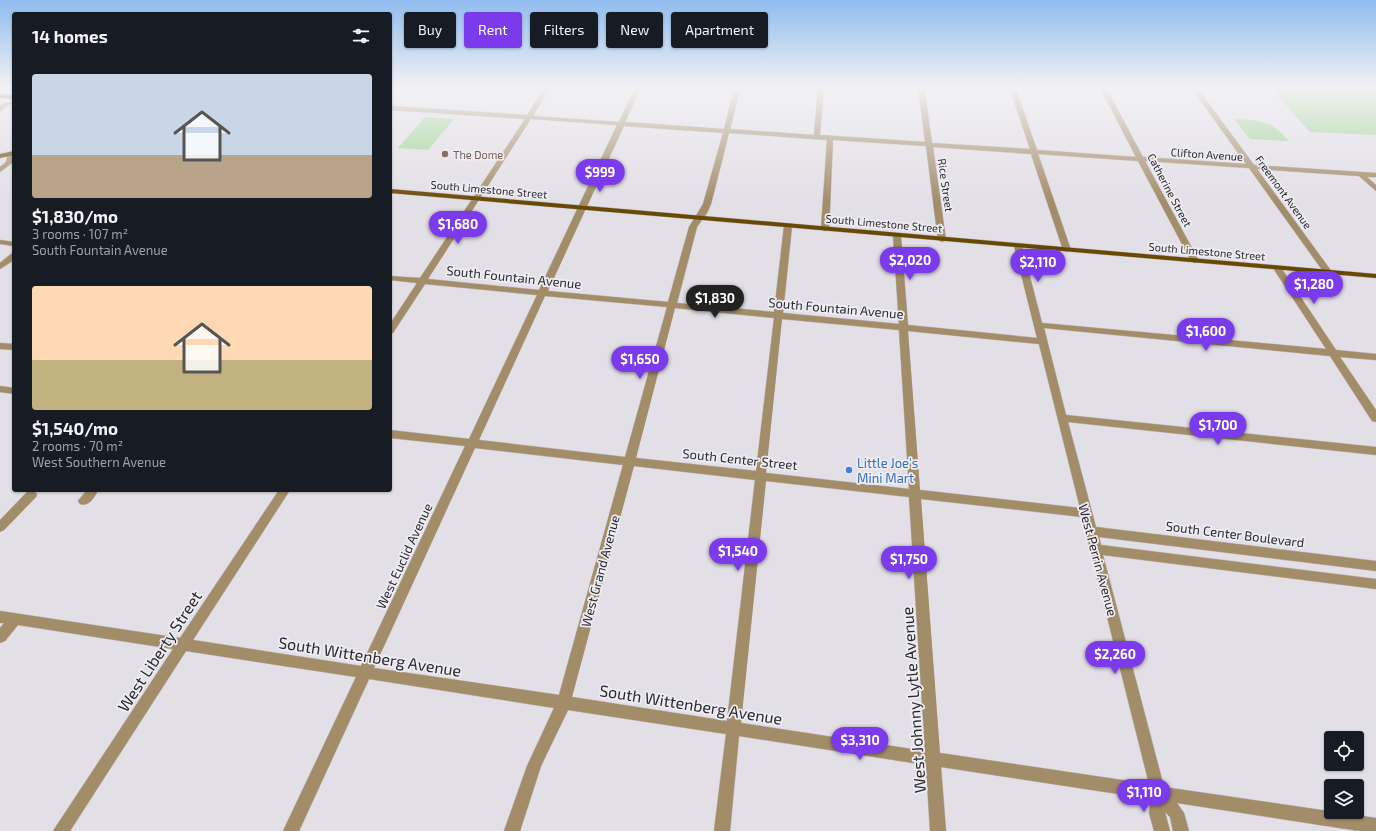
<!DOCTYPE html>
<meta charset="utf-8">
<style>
:root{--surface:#171b24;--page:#242831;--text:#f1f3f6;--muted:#9ea1a6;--accent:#7c3aed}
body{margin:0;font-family:"Exo 2",sans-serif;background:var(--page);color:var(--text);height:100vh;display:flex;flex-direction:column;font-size:15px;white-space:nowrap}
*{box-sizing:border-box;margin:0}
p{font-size:13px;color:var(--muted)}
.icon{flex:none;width:22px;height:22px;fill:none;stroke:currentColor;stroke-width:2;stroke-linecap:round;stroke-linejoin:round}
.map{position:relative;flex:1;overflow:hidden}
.panel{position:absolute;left:12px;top:12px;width:380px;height:480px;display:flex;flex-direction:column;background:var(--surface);border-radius:4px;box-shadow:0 1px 3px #0004}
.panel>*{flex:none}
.top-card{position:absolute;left:404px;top:12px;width:380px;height:36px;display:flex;gap:8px}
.fabs{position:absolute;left:1324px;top:731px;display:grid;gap:8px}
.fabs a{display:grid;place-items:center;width:40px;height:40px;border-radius:4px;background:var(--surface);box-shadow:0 1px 3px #0004;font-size:20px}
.price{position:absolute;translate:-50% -34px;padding:0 9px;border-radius:14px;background:var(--accent);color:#fff;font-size:13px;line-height:26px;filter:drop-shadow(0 1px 2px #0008)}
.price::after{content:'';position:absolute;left:50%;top:24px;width:12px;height:9px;margin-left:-6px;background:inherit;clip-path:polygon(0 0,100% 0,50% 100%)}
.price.selected{background:#222;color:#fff}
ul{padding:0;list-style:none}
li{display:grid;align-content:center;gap:8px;height:212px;padding:0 20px}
li span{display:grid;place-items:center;height:124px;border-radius:4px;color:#555}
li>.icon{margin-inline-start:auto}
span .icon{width:72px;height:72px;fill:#fffc;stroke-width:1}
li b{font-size:17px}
h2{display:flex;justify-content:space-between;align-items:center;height:48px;padding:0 20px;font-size:17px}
.pill{padding:0 14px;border-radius:4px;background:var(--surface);box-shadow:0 1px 3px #0004;font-size:14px;line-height:36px}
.pill.selected{background:var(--accent);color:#fff}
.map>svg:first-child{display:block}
</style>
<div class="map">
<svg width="1376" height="831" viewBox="0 0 1376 831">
<rect width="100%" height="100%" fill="#e2dfe6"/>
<path fill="#9ad38d" d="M1269,86H1369L1376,91V135L1310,132Z
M425,117L454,119L428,150L398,148Z
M1234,119C1259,120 1273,121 1289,141L1250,139Z"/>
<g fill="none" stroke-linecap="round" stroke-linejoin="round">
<g stroke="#bdbbc1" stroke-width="1">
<path id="minor" d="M545,86H551L533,116L619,122L636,86H642L625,122L724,129L735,86H741L730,129L814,135L818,86H824L820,135L925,142L918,86H924L932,143L1030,149L1009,86H1015L1037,150L1136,157L1099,86H1105L1143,157L1246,164L1190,86H1196L1254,165L1376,173V177H1367L1376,185V191L1359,176L1257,169L1332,272L1328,274H1325L1249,168L1145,161L1199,261L1195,263L1191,261L1138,161L1038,154L1071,250L1067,252L1063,250L1031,154L933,147L946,240L942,242L938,240L926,146L833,140L829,229L825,231L821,229L827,140L729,133L711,204L707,213L697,227L677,303L774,312L784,226L788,224L792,226L783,313L899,324L893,236L897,234L901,236L908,325L1037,338L1014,246L1018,244L1022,246L1042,323L1326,349L1273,268L1277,266H1280L1336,350L1376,354V360L1340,357L1376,410V422L1372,421L1330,356L1044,328L1066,415L1376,447V455L1068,422L1096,527L1376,561V571L1099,537L1101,545L1376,579V589L1103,555L1164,787L1376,818V831H1359L1177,803L1184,813L1189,831H1173L1170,817L1165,812L1170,831H1154L1149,813L1151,799L941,767L946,831H930L926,765L739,736L730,831H714L726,734L568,710L541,766L520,831H504L527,766L554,708L369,679L299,831H283L356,677L186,651L70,831H53L173,649L18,625L5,641L0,643V628L4,623H0V611L180,638L279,490H290L193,640L361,666L465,446L390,438V430L469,439L537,295L425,284L393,333L390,334V324L417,283L390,280V276L420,278L525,119L390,110V106L527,115ZM531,119L617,125L539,290L428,279ZM624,126L723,133L703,204L689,227L668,302L548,291ZM545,296L667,307L625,457L479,440ZM675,308L774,318L756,471L636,458ZM782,319L899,330L909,489L766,473ZM908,331L1039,344L1080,508L920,490ZM475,448L623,465L559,695L374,668ZM634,466L755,480L727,721L572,697ZM766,481L909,497L925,751L741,723ZM921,499L1082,517L1149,784L940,753Z
M7,102L12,103L0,111V106Z
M8,153L13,154L12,163L0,172V167L6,162Z
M0,240L14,242V246L0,244Z
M11,254H14V260L0,269V263Z
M0,343L14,344V350L0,349Z
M0,386L14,388V394L0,392Z
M33,490L37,494L36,497L4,530L0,532V520L28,491Z
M87,490H98C95,497 89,507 80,504L78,501Z"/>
</g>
<g stroke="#bdbbc1" stroke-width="1">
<path id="major" d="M0,94L14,95V99L0,98Z
M14,151V155L0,158V154Z
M390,189L1376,274V278L390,193Z"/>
</g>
<use href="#minor" fill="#a38d69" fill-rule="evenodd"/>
<use href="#major" fill="#684904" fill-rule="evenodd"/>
</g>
<linearGradient id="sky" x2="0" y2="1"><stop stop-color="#90bcef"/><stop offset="0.43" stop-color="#f2f1f4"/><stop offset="1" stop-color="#f2f1f4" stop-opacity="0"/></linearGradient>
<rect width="1376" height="202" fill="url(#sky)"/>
<circle fill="#8d6e63" stroke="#efedf4" stroke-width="1.5" cx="445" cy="154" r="4"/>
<circle fill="#3f7fe0" stroke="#efedf4" stroke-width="1.5" cx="849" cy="470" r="4"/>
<g text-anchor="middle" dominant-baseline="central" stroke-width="3.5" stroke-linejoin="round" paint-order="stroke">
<g font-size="11" fill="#785e54" stroke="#efedf4" text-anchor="start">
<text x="453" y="154">The Dome</text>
</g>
<g font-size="11" fill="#2a292b" stroke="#efedf4">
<text transform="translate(1207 154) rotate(4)">Clifton Avenue</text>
<text transform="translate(946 185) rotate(82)">Rice Street</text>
<text transform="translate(489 189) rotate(5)">South Limestone Street</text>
<text transform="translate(1170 190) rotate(62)">Catherine Street</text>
<text transform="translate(1284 192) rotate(54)">Freemont Avenue</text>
<text transform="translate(884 223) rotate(5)">South Limestone Street</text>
<text transform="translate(1207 251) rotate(5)">South Limestone Street</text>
</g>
<g font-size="13" fill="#2a292b" stroke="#efedf4">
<text transform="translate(514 277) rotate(6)">South Fountain Avenue</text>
<text transform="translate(836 308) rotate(5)">South Fountain Avenue</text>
<text transform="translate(740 459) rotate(6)">South Center Street</text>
<text transform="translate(1235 534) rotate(7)">South Center Boulevard</text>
<text transform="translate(404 556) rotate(-65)">West Euclid Avenue</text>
<text transform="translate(1098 560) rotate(75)">West Perrin Avenue</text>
<text transform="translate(600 571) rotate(-75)">West Grand Avenue</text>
</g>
<g font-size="13" fill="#366cbe" stroke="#efedf4" text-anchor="start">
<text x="857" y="463">Little Joe's<tspan x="857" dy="15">Mini Mart</tspan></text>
</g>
<g font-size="16" fill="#2a292b" stroke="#efedf4">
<text transform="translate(159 651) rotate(-57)">West Liberty Street</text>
<text transform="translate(370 656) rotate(9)">South Wittenberg Avenue</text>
<text transform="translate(913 700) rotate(-94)">West Johnny Lytle Avenue</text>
<text transform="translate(691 704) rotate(9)">South Wittenberg Avenue</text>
</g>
</g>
</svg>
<div class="fabs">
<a><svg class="icon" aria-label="locate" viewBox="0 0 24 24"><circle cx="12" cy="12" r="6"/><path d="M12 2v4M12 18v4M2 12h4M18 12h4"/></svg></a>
<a><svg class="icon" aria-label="layers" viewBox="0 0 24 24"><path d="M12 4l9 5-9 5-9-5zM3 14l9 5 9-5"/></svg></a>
</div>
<b class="price" style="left:600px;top:193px">$999</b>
<b class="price" style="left:458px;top:245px">$1,680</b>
<b class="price" style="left:910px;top:281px">$2,020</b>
<b class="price" style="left:1038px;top:283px">$2,110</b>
<b class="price" style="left:1314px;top:305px">$1,280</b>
<b class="price selected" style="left:715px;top:319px">$1,830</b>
<b class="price" style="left:1206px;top:352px">$1,600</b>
<b class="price" style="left:640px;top:380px">$1,650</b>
<b class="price" style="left:1218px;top:446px">$1,700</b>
<b class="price" style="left:738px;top:572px">$1,540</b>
<b class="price" style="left:909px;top:580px">$1,750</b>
<b class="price" style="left:1115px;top:675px">$2,260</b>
<b class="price" style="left:860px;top:761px">$3,310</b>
<b class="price" style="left:1144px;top:813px">$1,110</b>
<div class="top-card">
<a class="pill">Buy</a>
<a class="pill selected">Rent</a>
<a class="pill">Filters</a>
<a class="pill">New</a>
<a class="pill">Apartment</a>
</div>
<section class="panel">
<h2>14 homes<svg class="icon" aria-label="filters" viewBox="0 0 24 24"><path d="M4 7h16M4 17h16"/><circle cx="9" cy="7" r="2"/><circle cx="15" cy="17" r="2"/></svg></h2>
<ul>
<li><span style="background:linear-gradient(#c9d6e8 65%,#b9a48a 0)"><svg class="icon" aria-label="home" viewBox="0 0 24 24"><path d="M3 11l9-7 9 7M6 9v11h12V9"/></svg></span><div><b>$1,830/mo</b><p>3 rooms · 107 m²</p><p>South Fountain Avenue</p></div></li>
<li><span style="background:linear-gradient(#ffd9b3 60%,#c2b280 0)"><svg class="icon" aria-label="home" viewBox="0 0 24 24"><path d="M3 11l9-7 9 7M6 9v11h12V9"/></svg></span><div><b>$1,540/mo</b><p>2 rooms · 70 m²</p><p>West Southern Avenue</p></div></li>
</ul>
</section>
</div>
